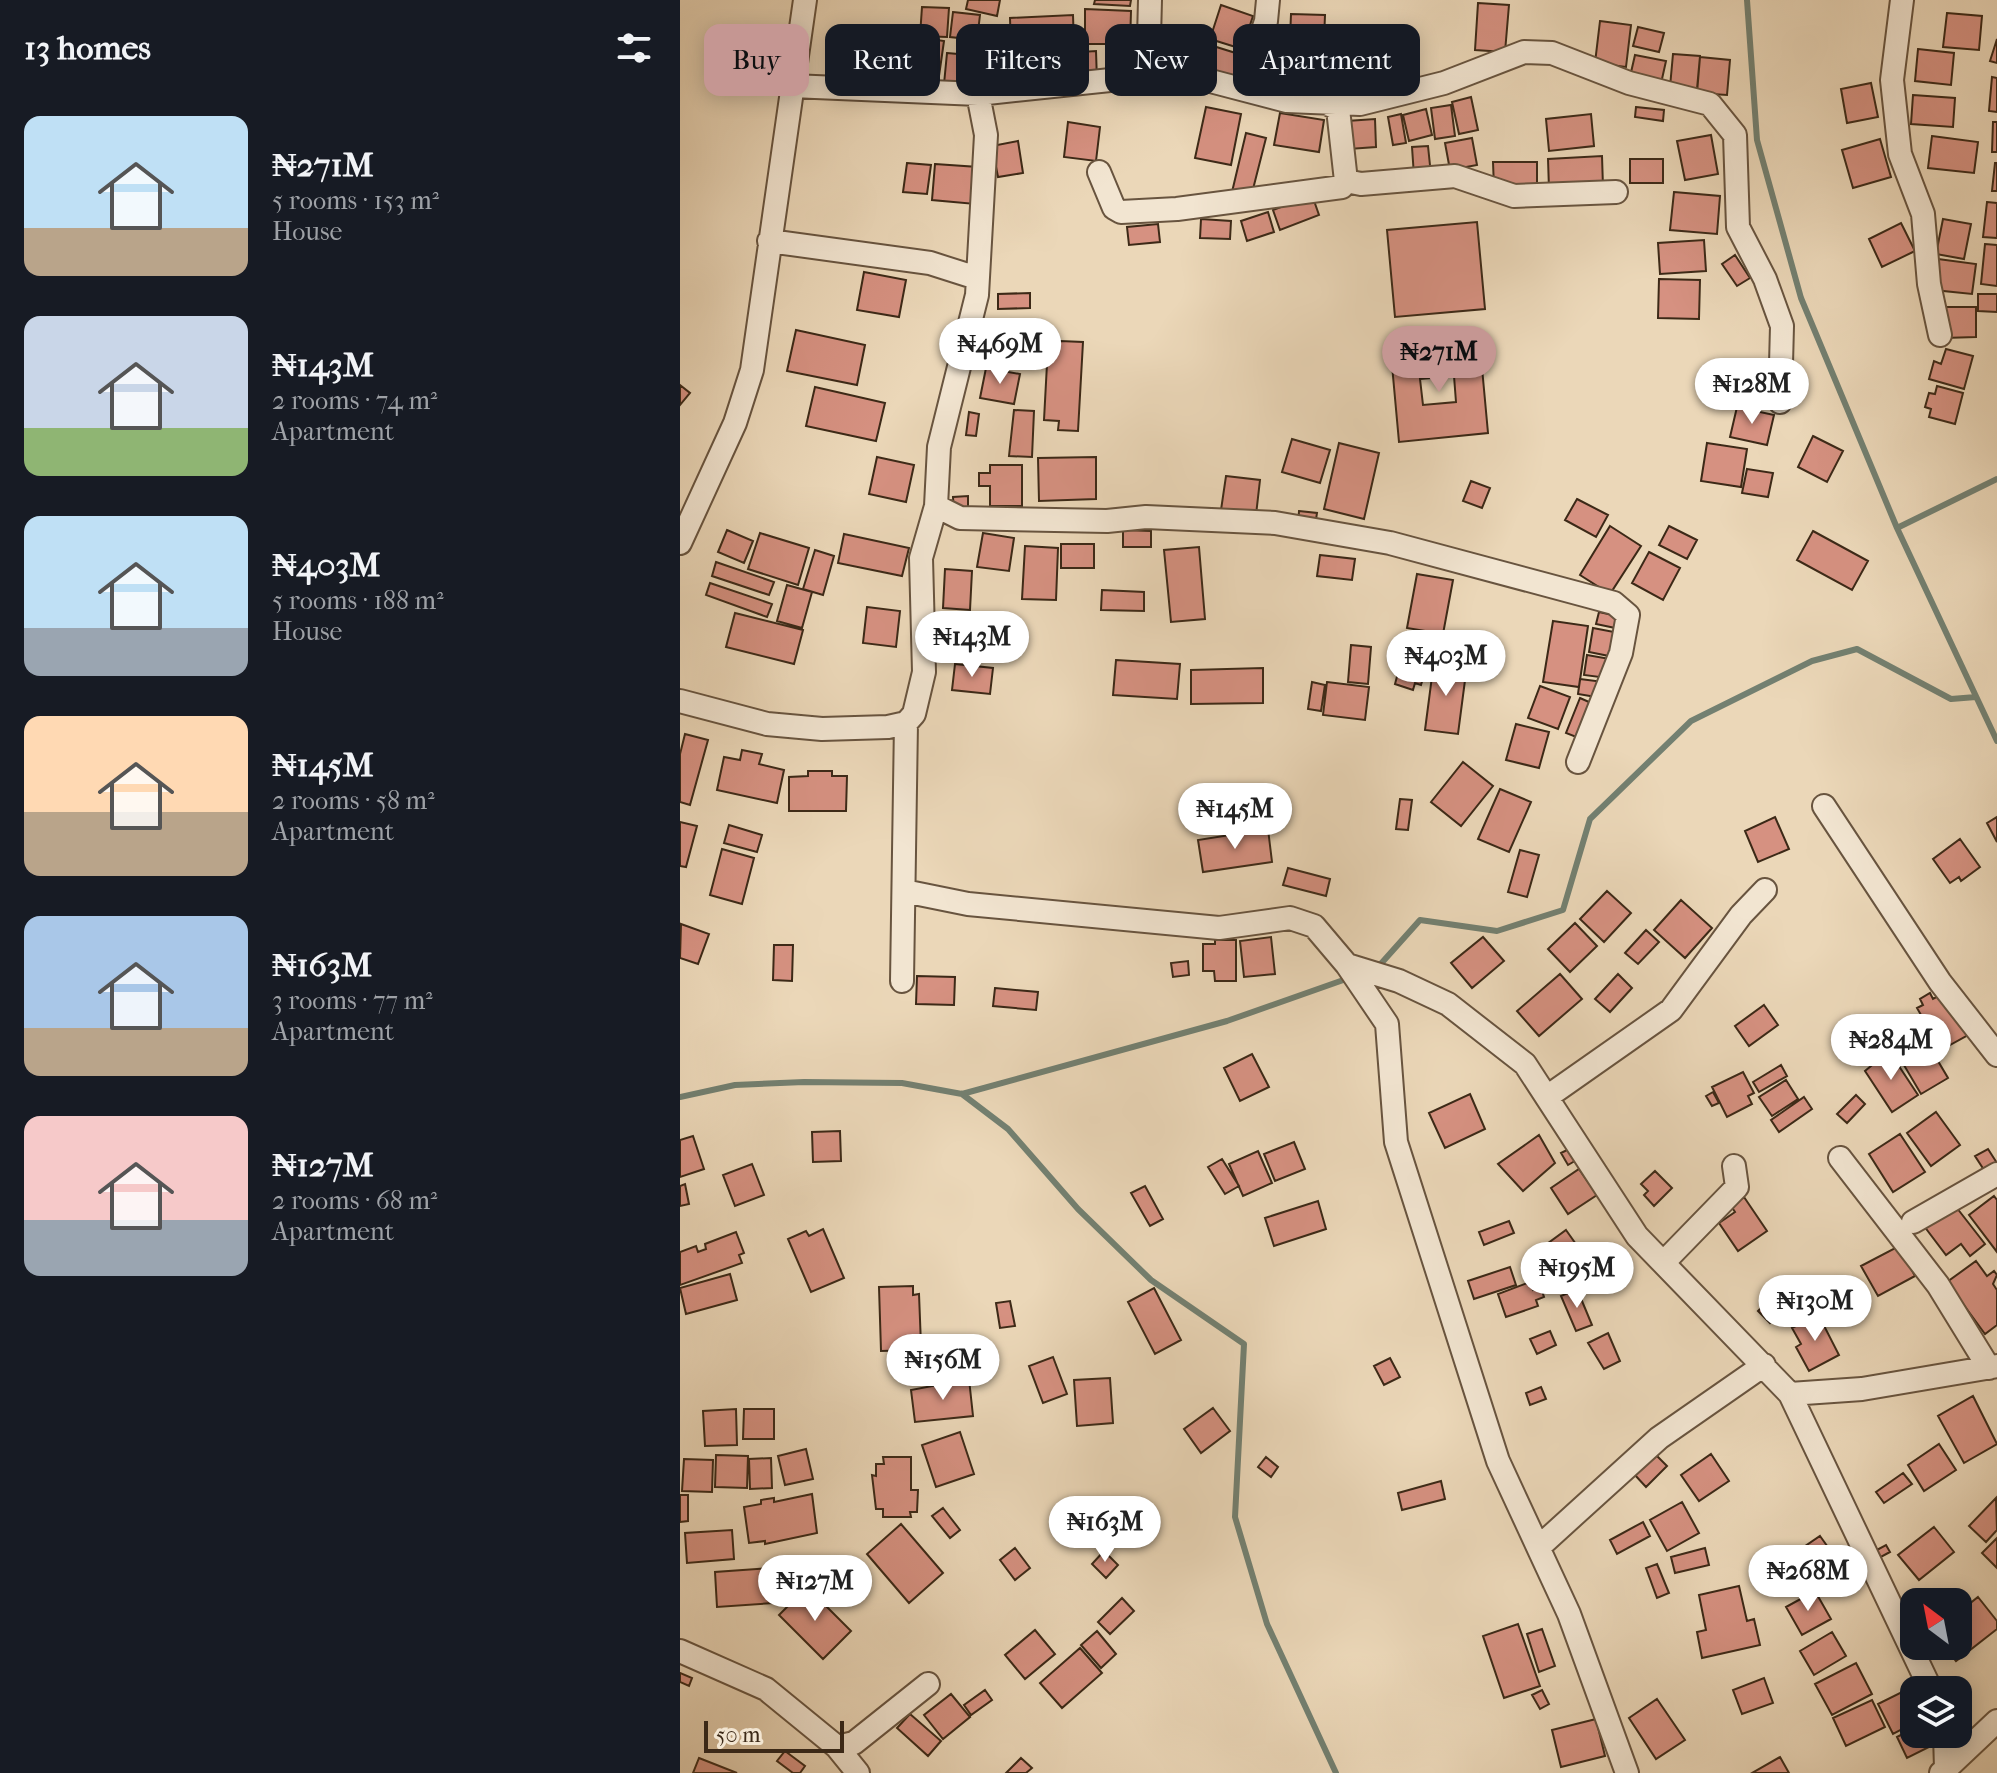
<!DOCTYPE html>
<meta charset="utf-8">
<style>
:root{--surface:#171b24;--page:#20242c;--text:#f1f3f6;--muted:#9ea1a6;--accent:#c59692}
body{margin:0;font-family:"IM FELL French Canon",serif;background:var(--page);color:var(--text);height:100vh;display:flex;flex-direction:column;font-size:30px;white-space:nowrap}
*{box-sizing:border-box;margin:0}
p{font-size:26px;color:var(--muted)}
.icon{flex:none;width:44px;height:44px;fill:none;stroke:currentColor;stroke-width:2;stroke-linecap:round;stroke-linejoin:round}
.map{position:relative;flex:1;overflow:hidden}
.panel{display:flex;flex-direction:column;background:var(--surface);width:680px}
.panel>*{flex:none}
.hud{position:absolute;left:24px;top:24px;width:760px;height:72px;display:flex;gap:16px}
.needle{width:52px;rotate:328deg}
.buttons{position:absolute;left:1220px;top:1588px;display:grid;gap:16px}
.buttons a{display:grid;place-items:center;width:72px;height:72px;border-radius:16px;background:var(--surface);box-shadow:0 4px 20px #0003;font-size:40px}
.scale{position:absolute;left:24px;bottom:20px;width:140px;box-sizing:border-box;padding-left:8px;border:4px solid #3c2917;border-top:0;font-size:22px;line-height:28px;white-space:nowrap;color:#3c2917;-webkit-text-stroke:6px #f2e5d1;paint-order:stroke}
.price{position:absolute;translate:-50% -68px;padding:0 18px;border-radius:28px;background:#fff;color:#222;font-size:26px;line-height:52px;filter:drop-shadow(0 2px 4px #0008)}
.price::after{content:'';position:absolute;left:50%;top:48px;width:24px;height:18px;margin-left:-12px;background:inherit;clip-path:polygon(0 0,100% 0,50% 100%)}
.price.on{background:var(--accent);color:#111}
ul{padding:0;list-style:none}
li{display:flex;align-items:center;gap:24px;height:200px;padding:0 24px}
li span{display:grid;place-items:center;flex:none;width:224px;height:160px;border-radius:16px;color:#555}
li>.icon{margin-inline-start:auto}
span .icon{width:96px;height:96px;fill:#fffc;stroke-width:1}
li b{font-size:34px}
h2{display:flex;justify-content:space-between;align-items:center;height:96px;padding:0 24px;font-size:34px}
.tag{padding:0 28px;border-radius:16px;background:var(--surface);box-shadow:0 4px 20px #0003;font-size:28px;line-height:72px}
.tag.on{background:var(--accent);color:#111}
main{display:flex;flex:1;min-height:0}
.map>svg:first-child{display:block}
</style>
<main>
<section class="panel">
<h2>13 homes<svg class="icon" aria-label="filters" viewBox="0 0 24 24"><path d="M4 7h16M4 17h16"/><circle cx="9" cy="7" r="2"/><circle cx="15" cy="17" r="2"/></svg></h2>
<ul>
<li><span style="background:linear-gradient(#bfe0f5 70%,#b9a48a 0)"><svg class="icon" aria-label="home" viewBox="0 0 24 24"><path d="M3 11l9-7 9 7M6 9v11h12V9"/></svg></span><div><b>₦271M</b><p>5 rooms · 153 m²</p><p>House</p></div></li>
<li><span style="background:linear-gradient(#c9d6e8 70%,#8fb573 0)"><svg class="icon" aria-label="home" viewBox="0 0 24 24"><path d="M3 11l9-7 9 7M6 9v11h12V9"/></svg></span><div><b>₦143M</b><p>2 rooms · 74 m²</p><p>Apartment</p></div></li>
<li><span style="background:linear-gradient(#bfe0f5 70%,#9aa5b1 0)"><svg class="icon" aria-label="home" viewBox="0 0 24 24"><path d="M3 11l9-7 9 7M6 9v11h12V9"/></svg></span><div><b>₦403M</b><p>5 rooms · 188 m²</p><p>House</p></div></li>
<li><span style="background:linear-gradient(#ffd9b3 60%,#b9a48a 0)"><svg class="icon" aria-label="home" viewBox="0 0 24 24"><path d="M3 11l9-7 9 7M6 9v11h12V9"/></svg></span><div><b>₦145M</b><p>2 rooms · 58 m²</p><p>Apartment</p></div></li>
<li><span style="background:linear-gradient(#a9c7e8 70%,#b9a48a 0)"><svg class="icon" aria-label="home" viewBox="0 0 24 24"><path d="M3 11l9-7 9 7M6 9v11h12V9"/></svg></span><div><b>₦163M</b><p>3 rooms · 77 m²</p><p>Apartment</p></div></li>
<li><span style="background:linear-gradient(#f6c9c9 65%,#9aa5b1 0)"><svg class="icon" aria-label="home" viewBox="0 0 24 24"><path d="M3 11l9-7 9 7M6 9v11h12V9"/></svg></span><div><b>₦127M</b><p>2 rooms · 68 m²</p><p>Apartment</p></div></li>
</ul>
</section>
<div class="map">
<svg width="1317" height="1773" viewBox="0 0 1317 1773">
<rect width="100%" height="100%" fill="#ebd7b8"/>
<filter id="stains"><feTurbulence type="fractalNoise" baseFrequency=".0025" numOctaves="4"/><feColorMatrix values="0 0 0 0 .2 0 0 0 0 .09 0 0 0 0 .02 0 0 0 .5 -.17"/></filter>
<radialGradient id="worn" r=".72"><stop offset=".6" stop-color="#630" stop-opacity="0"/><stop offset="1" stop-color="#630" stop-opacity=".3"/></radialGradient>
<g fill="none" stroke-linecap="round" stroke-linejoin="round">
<path stroke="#738071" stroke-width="6" d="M1067,0L1077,140L1121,298L1217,528L1317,741
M1217,528L1317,479
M698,967L740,920L817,931L883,910L910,819L1011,721L1132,661L1177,649L1271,699L1296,697
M282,1094L328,1129L398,1209L471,1280L564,1344L555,1517L587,1624L656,1773
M0,1097L55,1085L124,1082L222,1083L282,1094L547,1021L669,978"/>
</g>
<path fill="#d69181" stroke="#3c2917" stroke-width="2" fill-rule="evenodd" d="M288,0H320L317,16L286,9Z
M415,0H451L450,6L414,4Z
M798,3L829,5L825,52L795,50Z
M541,5L573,16L562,49L530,39Z
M242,7L269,8L267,37L240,36Z
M405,9L451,11L450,44H405Z
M273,12L300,15L297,40L270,37Z
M1267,13L1302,16L1299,50L1263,47Z
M611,14L645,15L644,40L610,39Z
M393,15L394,47L331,50L330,18Z
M920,21L951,25L946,67L915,63Z
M958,27L984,33L979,52L953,46Z
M312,36H324L323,50L311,49Z
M237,37L264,41L258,83L232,80Z
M1317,39V63L1310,61Z
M530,45L562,55L552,85L520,75Z
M482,47H520L519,73L482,72Z
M1238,49L1274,53L1271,85L1235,81Z
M428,50H463V74H428Z
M416,51L417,81L356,84L354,55Z
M267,53L300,56L297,88L264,84Z
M993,54L1020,56L1017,89L990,87Z
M955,55L986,61L980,88L949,81Z
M1020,57L1050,60L1047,95L1017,93Z
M343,64L344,87L311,89L310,66Z
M1312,77L1317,78V112L1309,111Z
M1191,83L1198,117L1167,123L1161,89Z
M1233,95L1275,98L1273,127L1231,124Z
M791,97L798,130L779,134L772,102Z
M771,105L775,136L755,139L751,108Z
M526,107L561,114L551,165L515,158Z
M956,107L984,110L983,121L955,117Z
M746,109L752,135L729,141L723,115Z
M600,113L644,120L639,152L594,145Z
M721,114L726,143L713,145L708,117Z
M911,114L914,146L869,151L866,119Z
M695,119L696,147L669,149L667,121Z
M388,122L420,127L416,161L384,157Z
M1313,122H1317V152H1312Z
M566,133L586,138L571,197L552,192Z
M1031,135L1038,174L1005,180L997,141Z
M1252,136L1298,142L1294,173L1248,168Z
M792,138L797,165L770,170L765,143Z
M1200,139L1211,177L1173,188L1162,150Z
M338,141L343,173L318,177L312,146Z
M748,146L751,175L734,176L732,147Z
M922,156L923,187L869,189L868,159Z
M950,159H983V183H950Z
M813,162H857V187L814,188Z
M227,163L251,165L247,194L223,192Z
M1315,163H1317V191H1312Z
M255,164L298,167L295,204L252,200Z
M994,192L1040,196L1037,234L990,230Z
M632,195L639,215L600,230L593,210Z
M1307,202L1317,203V238L1303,237Z
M588,212L594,232L567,241L561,221Z
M521,219L551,221L550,239L520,238Z
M1263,219L1291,224L1284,259L1256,254Z
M797,222L805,309L715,317L707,230Z
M1221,223L1235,251L1202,267L1189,239Z
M478,224L480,242L449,245L447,227Z
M1024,240L1026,271L980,274L978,243Z
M1305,244L1317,245V286L1301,284Z
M1055,255L1070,278L1057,286L1042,264Z
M1258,259L1296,264L1292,294L1254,290Z
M184,272L226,280L219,317L177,310Z
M979,279L1020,280L1019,319L978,318Z
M350,293V308L318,309V294Z
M1298,294H1317V312L1298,311Z
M1264,307H1296V337L1264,338Z
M116,330L185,345L177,385L107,371Z
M380,341L403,342L398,431L378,430L379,421L364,420L368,345H379Z
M800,346L808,433L719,442L711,354ZM774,376L776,402L743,405L740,379Z
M1266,349L1293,356L1284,389L1249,379L1254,361L1261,364Z
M306,368L340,374L334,404L300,398Z
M0,385L10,393L0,405Z
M1257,386L1283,393L1275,424L1249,417L1251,409L1245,407L1249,393L1255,394Z
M135,387L205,403L196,441L126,426Z
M1057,407L1094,415L1087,445L1050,437Z
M334,410L354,411L352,457L329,456Z
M289,412L299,414L296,436L286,435Z
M1133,436L1163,451L1147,482L1118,467Z
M612,439L650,450L640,483L602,472Z
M659,443L699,453L684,519L644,509Z
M1027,443L1067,449L1061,487L1021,481Z
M197,457L234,465L226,502L189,494Z
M416,457V499L359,501L358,458Z
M310,465H342V506H310V486H299V473H310Z
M1067,469L1093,473L1088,497L1062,493Z
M546,476L580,480L576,515L541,510Z
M791,481L810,488L802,508L783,501Z
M288,496V513L274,514L273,497Z
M897,499L928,515L916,537L885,520Z
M619,511L637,513L635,526L618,525Z
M930,526L961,546L930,594L900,575Z
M989,526L1017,540L1007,559L979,545Z
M47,530L73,541L64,563L38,552Z
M443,530L471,531V547H443Z
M1133,531L1188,561L1172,590L1117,560Z
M80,533L129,548L118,585L68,569Z
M303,533L334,538L329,571L297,567Z
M164,534L229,548L222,576L158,563Z
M381,544H414V568H381Z
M345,546L378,548L376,600L342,599Z
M519,547L525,619L491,622L484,550Z
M135,550L154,556L143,595L123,589Z
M969,552L1000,568L983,600L952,583Z
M640,555L675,559L672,580L637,576Z
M36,562L94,582L89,595L32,576Z
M265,569L292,571L290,610L263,608Z
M737,574L773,580L763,634L727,628Z
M30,583L92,604L87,617L26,595Z
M107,585L132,592L122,628L97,621Z
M422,590L464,592V611L421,610Z
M187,607L220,611L216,647L183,643Z
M919,612L942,617L940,629L916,624Z
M55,613L123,630L114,664L46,647Z
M873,621L908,626L899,687L863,682Z
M913,628L934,632L929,656L909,652Z
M727,632L770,641L766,658L723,650Z
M671,645L691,647L688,684L668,682Z
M723,654L742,659L740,666L746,668L741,685L735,683L733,690L715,684Z
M907,655L930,659L927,678L904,675Z
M436,660L500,664L497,699L433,695Z
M754,661L787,665L778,734L745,730Z
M275,664L313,668L310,694L272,690Z
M583,668V703L511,704V670Z
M900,679L924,682L922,698L898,694Z
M632,682L645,685L641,711L628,709Z
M647,682L689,687L685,720L643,715Z
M860,686L890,697L878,729L848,718Z
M900,698L918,706L904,740L886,733Z
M836,724L869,732L859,768L826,760Z
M5,734L28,740L10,805L0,802V754Z
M62,750L82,754L79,764L104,770L97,803L37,790L44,757L60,760Z
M783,762L813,786L781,826L751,802Z
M128,771H152V776H167L166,811H109V777L128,776Z
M820,789L851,802L829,852L798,839Z
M720,799L732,800L728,830L716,829Z
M1095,817L1109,849L1078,862L1065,831Z
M1317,817V842L1307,823Z
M0,822L17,826L6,867L0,866Z
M49,825L82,835L77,852L44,843Z
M588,829L592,862L523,872L518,840Z
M1280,839L1300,867L1281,881L1279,877L1270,883L1253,859Z
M42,849L74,858L62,904L30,895Z
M840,850L859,855L847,897L828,892Z
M608,868L650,879L646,896L603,885Z
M927,891L951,913L924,942L900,919Z
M1001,900L1032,928L1005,958L974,930Z
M895,923L917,946L890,972L868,949Z
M1,924L29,934L18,964L0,958Z
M966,930L979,942L958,964L945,953Z
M591,937L595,974L564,977L560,941Z
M803,937L824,961L792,988L771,963Z
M535,940H556V981H535L534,971H523V944H535Z
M94,945H113L112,981L93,980Z
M508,961L509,975L493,977L491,963Z
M880,974L902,999L859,1036L837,1011Z
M938,974L952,988L930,1012L915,999Z
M237,976L275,977L274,1005L236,1004Z
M315,988L358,992L356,1010L313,1006Z
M1250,993L1253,999L1264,993L1288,1035L1261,1050L1237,1008L1243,1005L1240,999Z
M1084,1005L1098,1025L1069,1046L1055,1026Z
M1230,1034L1234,1039L1242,1034L1268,1078L1241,1094L1215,1050L1227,1044L1223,1038Z
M1209,1051L1238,1095L1212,1112L1185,1071Z
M572,1054L589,1087L560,1101L544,1068Z
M1101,1065L1107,1076L1079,1092L1073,1082Z
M1063,1072L1074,1093L1068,1096L1072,1104L1047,1117L1032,1087Z
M1106,1080L1118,1099L1092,1116L1079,1097Z
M1033,1092L1039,1103L1032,1106L1026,1096Z
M790,1094L805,1129L765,1148L749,1113Z
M1176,1095L1185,1104L1167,1123L1157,1114Z
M1124,1097L1132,1109L1099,1132L1091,1120Z
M1256,1112L1280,1145L1251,1166L1227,1133Z
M160,1131L161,1161L133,1162L132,1132Z
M1220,1134L1245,1172L1213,1192L1189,1154Z
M859,1135L875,1163L843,1191L818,1164Z
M13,1136L24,1169L0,1177V1140Z
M614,1142L625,1169L595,1181L584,1154Z
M893,1147L900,1158L888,1165L881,1153Z
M1308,1149L1317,1163L1306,1173L1295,1156Z
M578,1151L592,1183L563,1196L549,1164Z
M542,1159L559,1186L545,1194L528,1167Z
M72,1164L84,1195L55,1206L43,1175Z
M899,1169L917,1195L888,1214L871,1188Z
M975,1171L992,1188L974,1206L964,1195L968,1191L961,1184Z
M5,1184L9,1204L0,1206V1186Z
M465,1186L483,1219L470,1226L451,1193Z
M1314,1196L1317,1200V1252L1289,1215Z
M1064,1197L1087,1231L1058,1251L1039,1223L1055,1212L1051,1206Z
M638,1201L646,1229L594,1246L585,1218Z
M1273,1203L1305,1244L1290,1256L1281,1244L1266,1255L1244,1226Z
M829,1221L834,1233L804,1245L799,1232Z
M143,1229L164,1278L131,1292L108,1239L126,1231L129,1236Z
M886,1230L910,1264L880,1285L856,1252Z
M56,1232L64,1253L59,1255L62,1263L0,1285V1252L16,1246L18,1252L26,1249L25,1244Z
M1219,1246L1235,1276L1198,1296L1181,1266Z
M1296,1261L1307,1276L1314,1271L1317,1275L1313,1284L1317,1290V1325L1305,1334L1267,1282Z
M830,1267L836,1285L794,1299L788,1281Z
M50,1274L57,1300L6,1314L0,1288Z
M850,1282L853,1290L861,1288L864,1297L856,1300L858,1306L826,1317L818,1294Z
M233,1286V1295L239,1294L241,1345H235V1350L201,1351L199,1287Z
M474,1288L501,1340L475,1354L448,1302Z
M897,1289L912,1325L896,1331L881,1296Z
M1099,1290L1111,1303L1090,1323L1078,1311Z
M330,1301L335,1326L320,1328L316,1303Z
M1138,1314L1159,1355L1129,1371L1116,1347L1121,1344L1112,1328Z
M870,1331L876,1345L857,1354L850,1339Z
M928,1333L940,1361L924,1369L908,1343Z
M373,1357L387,1394L363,1403L349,1366Z
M710,1358L720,1377L704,1385L694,1366Z
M430,1378L433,1423L397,1426L394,1380Z
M289,1379L293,1416L235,1422L231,1390Z
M861,1387L866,1399L850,1405L846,1393Z
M1293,1396L1317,1444L1284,1463L1258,1416Z
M533,1408L550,1431L521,1453L504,1429Z
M56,1409L57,1445L25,1446L23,1411Z
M64,1409H94V1439H63Z
M280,1432L294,1474L256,1487L242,1445Z
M1259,1444L1276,1470L1244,1491L1228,1465Z
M126,1449L133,1479L105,1485L98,1456Z
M975,1454L987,1466L966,1487L954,1474Z
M1031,1454L1049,1481L1019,1501L1001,1475Z
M36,1455L68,1456L67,1488L35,1487Z
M203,1457H231V1490H238L237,1512H230L231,1517H203V1509H196L192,1475L196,1476V1464H204Z
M586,1457L598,1467L591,1477L578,1467Z
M91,1458L92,1488L70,1489L69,1459Z
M4,1459L33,1460L32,1492L2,1491Z
M1223,1473L1232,1484L1204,1503L1196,1492Z
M761,1481L765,1499L722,1510L718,1493Z
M132,1494L137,1533L85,1544V1541L69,1543L64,1507L81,1504V1500L94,1498V1502Z
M0,1495H8V1521L0,1522Z
M1316,1498L1317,1530L1306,1542L1289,1526Z
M1002,1502L1019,1533L987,1551L970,1520Z
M263,1508L280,1530L270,1538L252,1516Z
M963,1522L970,1536L937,1554L930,1540Z
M221,1524L263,1573L229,1603L187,1554Z
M1254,1527L1274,1552L1239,1580L1218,1555Z
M52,1530L54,1559L7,1563L5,1533Z
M1140,1536L1160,1564L1135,1581L1115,1553Z
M1317,1538V1568L1302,1553Z
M1206,1545L1210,1552L1199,1558L1195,1551Z
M335,1548L350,1568L335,1580L320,1560Z
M1025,1548L1029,1565L995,1573L991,1557Z
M424,1551L438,1565L426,1578L412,1564Z
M977,1564L989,1593L977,1598L966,1568Z
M90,1568L93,1603L37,1607L35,1572Z
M1059,1586L1067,1621L1074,1619L1080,1645L1022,1658L1017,1632L1026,1630L1019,1595Z
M127,1587L171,1631L143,1659L99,1615Z
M1135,1591L1151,1619L1122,1635L1106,1607Z
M1298,1597L1317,1621V1629L1276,1661L1264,1646H1278V1613Z
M442,1598L454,1611L430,1634L418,1622Z
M838,1624L860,1686L824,1698L803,1636Z
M862,1629L875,1666L859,1672L847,1634Z
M355,1630L375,1654L345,1679L325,1655Z
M417,1631L436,1654L421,1668L401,1645Z
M1152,1632L1166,1656L1134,1675L1120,1651Z
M400,1648L422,1673L382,1708L360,1683Z
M1176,1663L1192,1694L1152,1715L1135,1684Z
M0,1673L12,1678L9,1686L0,1682Z
M1084,1678L1093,1703L1062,1714L1053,1690Z
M305,1690L312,1700L291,1715L284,1705Z
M862,1690L869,1704L860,1709L852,1695Z
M1224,1691L1234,1710V1723L1213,1734L1198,1704Z
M271,1694L290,1717L263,1739L244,1715Z
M977,1699L1005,1740L976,1759L949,1718Z
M1192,1700L1205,1727L1166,1746L1153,1718Z
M230,1714L261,1741L248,1756L217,1728Z
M916,1719L925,1756L881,1767L872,1730Z
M1234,1728V1734H1258L1261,1741L1227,1758L1217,1737Z
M105,1751L125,1766L120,1773H113L97,1761Z
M1100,1757L1109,1773H1072Z
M19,1758L57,1773H13Z
M341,1758L352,1768L346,1773H326Z"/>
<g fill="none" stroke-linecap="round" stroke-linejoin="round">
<g stroke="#68543f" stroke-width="26">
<path id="minor" d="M1222,0L1212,80L1220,154L1243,214L1249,284L1260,335
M468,76L470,0
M112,86L298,94L468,76L519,78L607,101L680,104L764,83L844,52L872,53L949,83L1030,104L1055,135L1058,227L1085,279L1102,326L1100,402
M564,87L586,21L588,0
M647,103L658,109L666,181
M419,172L434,208L441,212L497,209L662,187L666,181
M666,181L681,184L775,176L834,196L936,192
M89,241L250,263L297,278
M256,506L280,518L427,521L466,517L595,523L710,543L934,603L948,615L941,653L898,762
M0,543L55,423L72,370L125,0
M0,701L87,724L142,729L208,727L226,723L234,714L244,672L241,558L256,506L259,447L297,295L306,135L298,94
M1144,806L1260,982L1317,1055
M224,891L288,904L539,928L610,918L634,926L667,965L707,1024L716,1142L818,1461L889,1614L947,1773
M667,965L719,981L768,1004L845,1064L957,1236L1110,1394L1251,1690
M222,981L226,723
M867,1097L991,1010L1061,915L1085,890
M1160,1158L1258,1285L1309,1368
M1233,1222L1317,1174
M984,1262L1057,1187L1054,1166
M1110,1394L1182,1389L1317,1366
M860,1546L979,1438L1084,1365
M0,1651L86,1689L157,1747L174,1743L248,1684
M157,1747L178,1773
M1266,1769L1317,1721
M1261,1773L1266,1769L1265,1734"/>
</g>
<use href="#minor" stroke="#f2e5d1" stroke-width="22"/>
</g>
<rect width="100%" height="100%" filter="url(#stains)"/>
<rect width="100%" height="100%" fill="url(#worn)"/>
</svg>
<div class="buttons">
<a><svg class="needle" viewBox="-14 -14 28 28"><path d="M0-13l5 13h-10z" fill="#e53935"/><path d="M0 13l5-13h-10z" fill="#9ea1a6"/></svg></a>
<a><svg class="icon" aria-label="layers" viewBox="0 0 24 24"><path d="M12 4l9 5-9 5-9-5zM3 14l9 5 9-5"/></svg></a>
</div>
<div class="scale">50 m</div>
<b class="price" style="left:320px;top:386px">₦469M</b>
<b class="price on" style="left:759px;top:394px">₦271M</b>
<b class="price" style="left:1072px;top:426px">₦128M</b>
<b class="price" style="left:292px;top:679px">₦143M</b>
<b class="price" style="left:766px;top:698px">₦403M</b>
<b class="price" style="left:555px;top:851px">₦145M</b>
<b class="price" style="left:1211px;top:1082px">₦284M</b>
<b class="price" style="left:897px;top:1310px">₦195M</b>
<b class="price" style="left:1135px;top:1343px">₦130M</b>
<b class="price" style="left:263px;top:1402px">₦156M</b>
<b class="price" style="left:425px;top:1564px">₦163M</b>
<b class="price" style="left:1128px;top:1613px">₦268M</b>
<b class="price" style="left:135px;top:1623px">₦127M</b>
<div class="hud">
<a class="tag on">Buy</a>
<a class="tag">Rent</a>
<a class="tag">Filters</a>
<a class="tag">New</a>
<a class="tag">Apartment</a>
</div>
</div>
</main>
